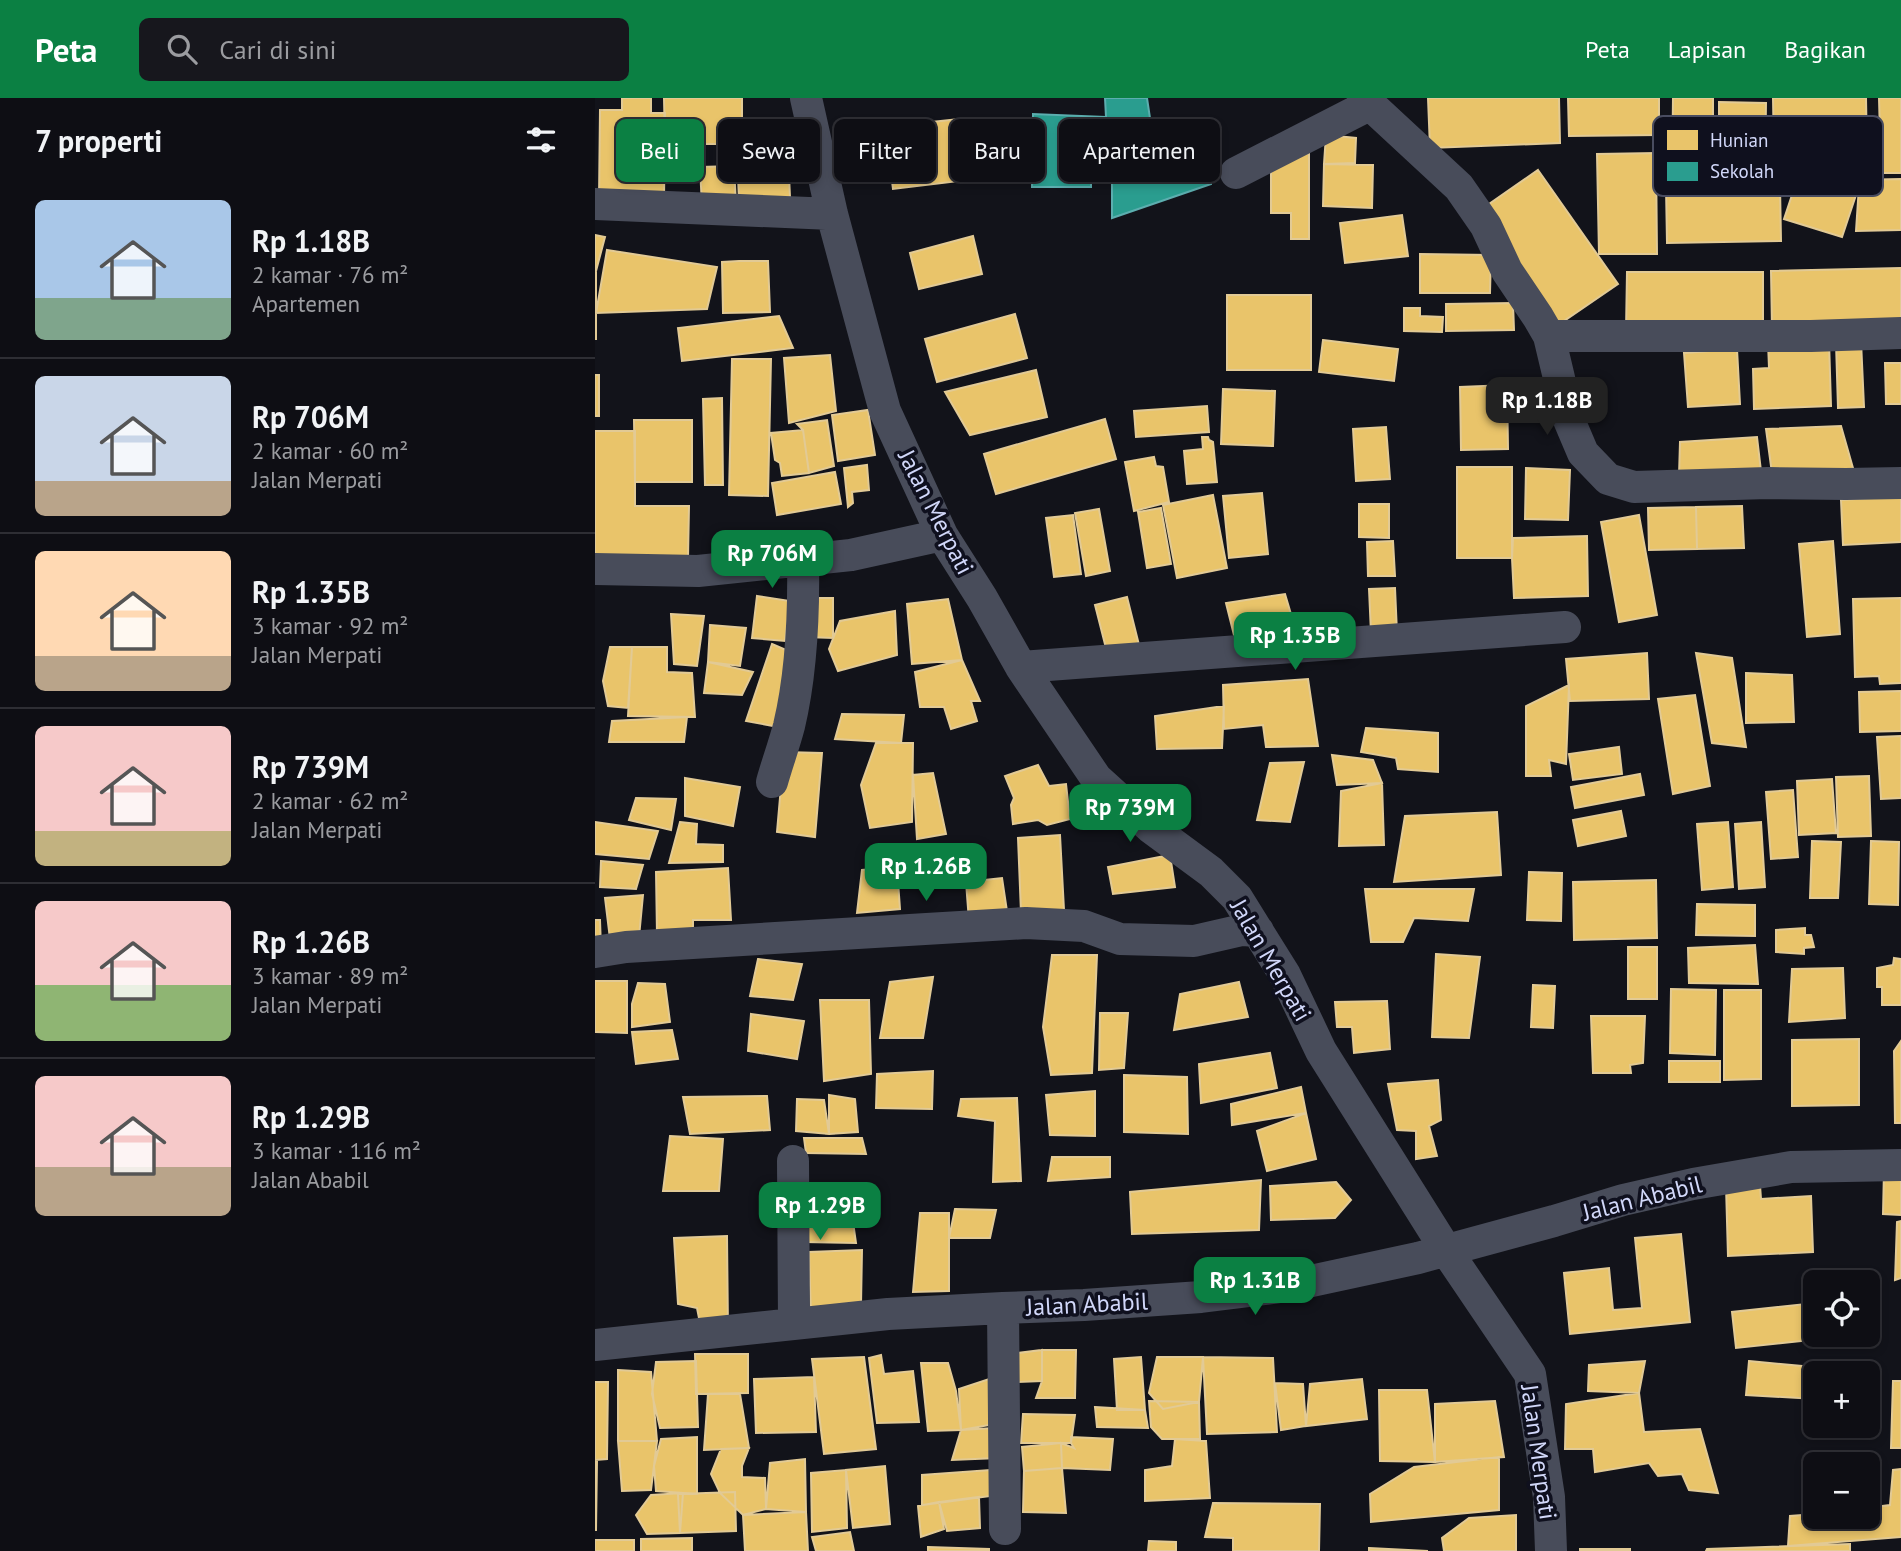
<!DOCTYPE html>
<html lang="id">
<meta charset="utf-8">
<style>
:root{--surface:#0e0e14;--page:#17171d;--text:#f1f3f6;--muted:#9b9ca0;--line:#2e2e34;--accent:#0b8043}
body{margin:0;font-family:"PT Sans",sans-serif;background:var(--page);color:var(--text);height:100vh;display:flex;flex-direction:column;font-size:26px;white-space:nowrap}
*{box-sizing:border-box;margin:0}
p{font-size:23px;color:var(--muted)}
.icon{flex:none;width:38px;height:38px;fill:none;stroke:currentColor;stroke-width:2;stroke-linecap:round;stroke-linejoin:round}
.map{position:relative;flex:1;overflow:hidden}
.side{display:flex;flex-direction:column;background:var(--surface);width:595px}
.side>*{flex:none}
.banner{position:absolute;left:21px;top:21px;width:665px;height:63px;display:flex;gap:14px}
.tools{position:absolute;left:1208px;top:1172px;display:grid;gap:14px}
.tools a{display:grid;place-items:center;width:77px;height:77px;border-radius:10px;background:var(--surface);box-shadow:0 4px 10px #0003,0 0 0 2px var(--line);font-size:35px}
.price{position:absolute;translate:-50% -60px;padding:0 16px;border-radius:14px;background:var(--accent);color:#fff;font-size:23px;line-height:46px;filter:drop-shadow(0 2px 4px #0008)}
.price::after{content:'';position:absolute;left:50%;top:42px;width:21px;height:16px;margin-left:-10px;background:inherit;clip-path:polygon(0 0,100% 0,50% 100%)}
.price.selected{background:#222;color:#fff}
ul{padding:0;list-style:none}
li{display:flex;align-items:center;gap:21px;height:175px;padding:0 35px}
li+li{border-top:2px solid var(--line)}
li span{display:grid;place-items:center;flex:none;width:196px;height:140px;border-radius:10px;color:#555}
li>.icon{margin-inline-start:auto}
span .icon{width:84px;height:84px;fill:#fffc;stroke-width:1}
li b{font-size:30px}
h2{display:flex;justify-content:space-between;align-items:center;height:84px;padding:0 35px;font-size:30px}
.chip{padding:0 24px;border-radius:10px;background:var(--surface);box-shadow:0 4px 10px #0003,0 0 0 2px var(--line);font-size:24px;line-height:63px}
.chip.selected{background:var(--accent);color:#fff}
header{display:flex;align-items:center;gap:42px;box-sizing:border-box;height:98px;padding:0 35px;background:var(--accent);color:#fff}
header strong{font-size:33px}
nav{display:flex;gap:38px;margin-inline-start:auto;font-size:24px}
.search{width:490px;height:63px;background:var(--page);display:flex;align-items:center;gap:18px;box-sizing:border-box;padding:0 24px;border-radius:10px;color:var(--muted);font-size:26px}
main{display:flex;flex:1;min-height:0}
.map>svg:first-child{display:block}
</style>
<header>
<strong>Peta</strong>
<div class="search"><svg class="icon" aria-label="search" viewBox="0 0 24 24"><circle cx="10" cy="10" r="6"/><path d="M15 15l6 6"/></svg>Cari di sini</div>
<nav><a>Peta</a><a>Lapisan</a><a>Bagikan</a></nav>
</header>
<main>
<section class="side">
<h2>7 properti<svg class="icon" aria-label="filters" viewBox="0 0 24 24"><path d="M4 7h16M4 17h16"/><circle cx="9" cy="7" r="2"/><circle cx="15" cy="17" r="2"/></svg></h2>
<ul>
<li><span style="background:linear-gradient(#a9c7e8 70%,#7fa58c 0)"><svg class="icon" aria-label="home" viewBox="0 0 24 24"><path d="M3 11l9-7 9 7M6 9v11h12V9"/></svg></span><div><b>Rp 1.18B</b><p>2 kamar · 76 m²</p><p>Apartemen</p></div></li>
<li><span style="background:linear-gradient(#c9d6e8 75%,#b9a48a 0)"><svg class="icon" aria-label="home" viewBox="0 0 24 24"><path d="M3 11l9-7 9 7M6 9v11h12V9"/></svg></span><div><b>Rp 706M</b><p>2 kamar · 60 m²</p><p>Jalan Merpati</p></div></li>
<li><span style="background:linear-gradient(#ffd9b3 75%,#b9a48a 0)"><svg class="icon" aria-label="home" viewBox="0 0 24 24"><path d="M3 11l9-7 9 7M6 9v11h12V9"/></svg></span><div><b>Rp 1.35B</b><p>3 kamar · 92 m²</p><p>Jalan Merpati</p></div></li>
<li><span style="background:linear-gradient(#f6c9c9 75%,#c2b280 0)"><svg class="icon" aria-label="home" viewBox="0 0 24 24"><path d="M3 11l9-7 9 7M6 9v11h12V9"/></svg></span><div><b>Rp 739M</b><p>2 kamar · 62 m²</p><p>Jalan Merpati</p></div></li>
<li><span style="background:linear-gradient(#f6c9c9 60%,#8fb573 0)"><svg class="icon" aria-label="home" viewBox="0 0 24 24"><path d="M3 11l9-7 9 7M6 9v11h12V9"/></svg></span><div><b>Rp 1.26B</b><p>3 kamar · 89 m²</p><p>Jalan Merpati</p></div></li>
<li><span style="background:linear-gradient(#f6c9c9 65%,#b9a48a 0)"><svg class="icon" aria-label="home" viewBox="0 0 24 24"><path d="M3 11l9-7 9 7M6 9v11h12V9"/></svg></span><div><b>Rp 1.29B</b><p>3 kamar · 116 m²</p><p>Jalan Ababil</p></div></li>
</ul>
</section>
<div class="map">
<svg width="1306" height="1453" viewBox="0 0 1306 1453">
<rect width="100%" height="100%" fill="#12131a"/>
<path fill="#e9c46a" stroke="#e2ca95" stroke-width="2" d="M27,0H56V15H70L69,102H4L5,12H27Z
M69,0H147V46H70Z
M833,0H964L965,45L835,50Z
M973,0H1064V37L974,38Z
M1078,0H1118V82H1077Z
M1178,0H1271L1272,57L1179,58Z
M1284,0H1306V75H1286Z
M1124,4L1171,5L1170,79L1124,78Z
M373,20L381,81L298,91L290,29Z
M731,37L761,40L760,65L729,66Z
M193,54L195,99L144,102L142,56Z
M714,55V141H696V115H676V66Z
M1061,55L1062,156H1004L1002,56Z
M729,66L778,67L777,110L728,108Z
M139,68L141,107L107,108L105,69Z
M1206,70L1264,88L1247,139L1189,121Z
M943,72L1023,186L963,227L884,113Z
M1306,81V132L1261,133L1264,88L1260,82Z
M1185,87L1186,143L1072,145L1071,89Z
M807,117L813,158L750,165L745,125Z
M0,137L10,139L1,173H0Z
M378,138L387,176L324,191L315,155Z
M12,152L122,169L112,211L1,215Z
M825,156L896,157L895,195H825Z
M144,163H173L175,214L128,215L127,164Z
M1306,170V227L1177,230L1176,173Z
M0,173H1V241H0Z
M1032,174H1168V234L1031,233Z
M632,197H716V272H632Z
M918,205L919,232L851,233V206Z
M809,210H825V218L848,219L847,234L809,233Z
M420,216L432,260L342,284L330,241Z
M184,218L198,250L87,263L83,230Z
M728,242L803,251L799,283L724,274Z
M1234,242L1236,308L1159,311L1158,271L1174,270L1173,244Z
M1266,243L1269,309L1243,310L1241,245Z
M1142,251L1145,306L1093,309L1089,255Z
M235,257L241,313L194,325L189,260Z
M137,261H176L173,398L134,397Z
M1290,265H1306V306H1291Z
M441,272L452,319L375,337L350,294Z
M0,277H4V318H0Z
M912,287L913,351L866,352L865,289Z
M628,291L680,293L678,348L626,346Z
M127,300L128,387H110L108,301Z
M612,308L614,334L541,339L539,313Z
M273,312L280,357L243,363L237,317Z
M510,321L521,361L401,396L389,356Z
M39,322H97V384H40Z
M232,322L239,368L214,375L208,332L202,326Z
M1246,328L1260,377L1178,383L1171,331Z
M791,329L795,381L761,383L758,331Z
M208,332L214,375L187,378L185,365L180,362L176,335Z
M0,333H40V408H94L93,460H0Z
M607,339H613L614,342L618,344L622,384L592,386L589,353L608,351Z
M1162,339L1166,373L1084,378L1085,344Z
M559,359L561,368L568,369L574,404L539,413L530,364Z
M272,367L274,392L257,394L258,405L253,409L249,370Z
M862,369H917V460H862Z
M931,370L975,372L973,422L930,421Z
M240,374L246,406L182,417L177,385Z
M667,395L673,456L634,460L628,398Z
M618,397L632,470L582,480L568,407Z
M1306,398V444L1248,447L1246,402Z
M764,406H794V440L764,439Z
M1147,408L1149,450L1102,451L1101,409Z
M1101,409L1102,451L1054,452L1053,410Z
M566,410L576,466L552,470L543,414Z
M504,411L515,473L491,478L480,415Z
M478,417L486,476L459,479L451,420Z
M1044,417L1062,517L1024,524L1006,424Z
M992,438L993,498L919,500L917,460L918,440Z
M798,443L800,478H773L772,444Z
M1238,443L1245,536L1212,539L1204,446Z
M800,490L802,535H776L774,491Z
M690,496L701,533L641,545L631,505Z
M162,498L195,503L190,543L157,540Z
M532,499L545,551L513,558L500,507Z
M212,500H238V540L211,539Z
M1306,500V585L1285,586L1284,578L1260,579L1258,501Z
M353,501L367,562L317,566L312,506Z
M300,513L302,557L243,573L234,551L245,523Z
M76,516L109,518L102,568L79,566Z
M115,527L151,530L145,568L113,564Z
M177,546L203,557L189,630L151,623Z
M15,549H37L33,610L13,608L8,583Z
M37,549H72V574L97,575L100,619L33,618Z
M1052,555L1054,601L975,603L971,561Z
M1101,555L1137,560L1151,649L1117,645Z
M367,562L385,603H376L382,623L356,631L349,609H325L320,574Z
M113,564L158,574L147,597L109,595Z
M1151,575L1197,577L1199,624L1151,625Z
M713,581L723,648L671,649L668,627L629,631L628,587Z
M974,587L971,666L954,662L956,678H931V608Z
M1306,593V633L1265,634L1264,594Z
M1100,597L1115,688L1078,696L1063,601Z
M629,608L627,650L562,651L560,618Z
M247,616L309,617L306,645L240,641Z
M92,619L89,644H14L17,623Z
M771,630L843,635V674L803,671L801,660L766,654Z
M1306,638V700L1286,701L1282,639Z
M281,645H318L317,724L275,730L266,687Z
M1024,649L1027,676L978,682L974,656Z
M189,654L227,655L220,739L182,734Z
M737,657L778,662L787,685L742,687Z
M709,664L695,724L662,722L675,665Z
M443,667L454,688L471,686L475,721L452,727L443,722L418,726L416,707L419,700L410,678Z
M338,675L351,736L322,741L318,677Z
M1045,676L1049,697L980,710L976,689Z
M1274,678L1276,738L1243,739L1241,679Z
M90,680L145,689L138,728L90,718Z
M1237,681L1241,735L1204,737L1202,683Z
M787,685L789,747L744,748L746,693Z
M1198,692L1203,759L1176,761L1171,694Z
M41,700L81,701L76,732L34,722Z
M1026,713L1031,738L983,748L978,722Z
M902,714L906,777L799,784L810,718Z
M0,724L63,733L54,761L0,756Z
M85,724L102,726L101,746L128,747V764L74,765Z
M1133,724L1138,789L1107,792L1102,726Z
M1166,724L1170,789L1144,791L1140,726Z
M465,737L469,812L426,815L423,740Z
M1217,743L1246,744L1243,800H1215Z
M1276,743L1304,744L1303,807L1274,806Z
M329,748L354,749V776L327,779Z
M575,757L580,789L518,796L513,769Z
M6,763L48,767L41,791L5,789Z
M302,769L305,811L262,815L267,772Z
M133,770L136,822H98V837H62L61,774Z
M934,774L967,775L966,823L932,822Z
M407,780L413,820L374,823L371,784Z
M1061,782L1062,840L979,842L978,784Z
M770,791H879L873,823L819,820L808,844H776Z
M48,797L44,839L15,841L10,800Z
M1102,806L1160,807V838L1101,837Z
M0,822H5L6,850H0Z
M1210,830V837H1216L1219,849L1209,850V856L1181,854V832Z
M1160,847L1163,886L1094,885L1093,850Z
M1033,849H1062V901H1033Z
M841,856L885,859L874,940L837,939Z
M457,857H502L497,975L456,977L448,929Z
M1299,860L1306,861V907H1287V889H1282V870L1298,867Z
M163,861L207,866L198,902L155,898Z
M1248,870L1250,920L1194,924L1197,871Z
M338,879L328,940H285L295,884Z
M0,883H32V935L0,934Z
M644,884L653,919L579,932L585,896Z
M43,885L70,886L75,924L37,929V906Z
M938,887L960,888L958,930L936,929Z
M1076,891L1121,892L1120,957L1075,955Z
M1129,892H1166V981L1129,982Z
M225,902H274L276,976L229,983Z
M792,903L795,951L759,955L757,929H742L740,904Z
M505,915H533L529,970L504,972Z
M156,916L209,923L202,961L153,953Z
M996,918H1050L1048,965L1035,967L1036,975H998Z
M77,932L83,961L41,966L37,934Z
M1264,941V1007L1197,1008V942Z
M1306,943V1025H1300L1299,953Z
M675,955L682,990L606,1005L604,966Z
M1074,963H1125V984H1074Z
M338,973L337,1011L281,1010L282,976Z
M529,977L592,979L593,1036L529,1034Z
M843,982L846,1022L834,1028L842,1058L821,1061V1033L802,1032L793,986Z
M706,989L711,1015L637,1027L636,1006Z
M500,993V1038L455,1037L451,997Z
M234,997L260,1001L263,1034L234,1036Z
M172,998L175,1032L95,1036L88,999Z
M422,1000L426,1083L398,1084L400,1023L363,1018L366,1001Z
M202,1001L229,1002L234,1036L201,1033Z
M711,1015L721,1061L672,1073L662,1033Z
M75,1038L128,1041L124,1093H68Z
M209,1040H267L271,1056L211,1055Z
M457,1059H515V1079L453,1083Z
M1289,1072H1306V1117L1288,1116Z
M666,1082L664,1132L537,1136L535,1094Z
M741,1084L756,1102L740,1120L676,1122L675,1088Z
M1165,1087L1166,1101L1216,1098L1218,1154L1133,1158L1131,1088Z
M211,1110H256L261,1145L209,1144Z
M360,1111L401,1112L395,1140H354Z
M325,1115H354V1193L318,1194Z
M1306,1123V1180L1300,1182L1302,1124Z
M1086,1136L1095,1224L975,1236L969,1175L1014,1170L1018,1212L1047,1210L1040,1140Z
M132,1138L133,1233L106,1230L102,1210L83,1206L79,1140Z
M267,1152L266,1207L216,1220L214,1154Z
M1220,1205V1237H1225L1226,1241L1141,1250L1137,1214Z
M447,1252V1283L423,1284V1255Z
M447,1252H481L480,1300H441L447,1283Z
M100,1256H153V1295L101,1296Z
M286,1257L289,1276L318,1273L324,1324L282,1325L274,1260Z
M269,1259L281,1351L229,1356L217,1261Z
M546,1259L550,1312H522L519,1261Z
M562,1259H608L604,1304L568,1311L554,1295Z
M608,1259L678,1260L682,1334L612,1336Z
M101,1263L103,1329L65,1330L57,1296L61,1264Z
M1050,1263L1044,1295L993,1293L994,1267Z
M1154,1263L1239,1271V1276H1220V1301L1151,1297Z
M326,1265H353L361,1293L366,1332L333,1333Z
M23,1272L56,1274L62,1343H23Z
M219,1279L221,1334L161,1335L159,1281Z
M397,1280L400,1326L366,1332L364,1291Z
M767,1281L772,1321L711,1328L715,1286Z
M1298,1283H1306V1350H1296Z
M0,1284H13L12,1361L0,1362Z
M680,1285L708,1286L711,1328L686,1332Z
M784,1292H832L840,1364L785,1363Z
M1044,1295L1049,1334L1105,1331L1123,1395L1094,1392L1087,1376L1063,1378L1054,1365L1000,1374L998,1351H970L971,1306Z
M113,1296H145L154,1350L109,1352Z
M554,1303L604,1304L605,1341H567L556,1329Z
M900,1303L909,1359L840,1364V1306Z
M500,1309L550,1312L553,1330L502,1329Z
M428,1316L480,1317L476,1345H426Z
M399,1330L403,1360L357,1362L366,1332Z
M102,1339V1396L61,1393L59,1368L66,1341Z
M476,1339L518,1341L515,1372L467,1370L466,1345L479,1350L476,1345Z
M580,1341L611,1343L615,1400L550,1403V1372L577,1368Z
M23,1343H62L56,1392L27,1393Z
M466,1345L467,1370L429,1373L427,1349Z
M154,1350L147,1368V1379L170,1380L171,1411L148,1417L125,1395L116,1376L126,1351Z
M904,1359V1412L776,1424L775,1396L819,1369Z
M210,1361L211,1414L171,1411L175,1365Z
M0,1363H2L1,1432H0Z
M290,1368L295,1426L258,1430L251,1372Z
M467,1370L471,1415L428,1414L429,1373Z
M1306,1371V1439L1193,1448L1195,1418L1220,1416V1419H1272V1410L1295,1407L1298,1372Z
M251,1372L252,1430L217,1434L216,1375Z
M395,1372L396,1398L327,1407V1377Z
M140,1394L141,1433L85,1435L83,1396Z
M88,1395L85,1435L52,1436L41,1417L56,1397Z
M384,1399L385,1430L352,1433L344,1404Z
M344,1404L349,1431L326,1439L323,1408Z
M618,1405L725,1406L724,1453H638V1440L610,1439Z
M211,1414L213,1453H150L148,1417Z
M921,1417V1453H849L847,1440L874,1420Z
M255,1434L259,1453H221L217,1439Z
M97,1440V1453H46V1441Z
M0,1442H39V1453H0Z
M554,1443L581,1444V1453H553Z
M1255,1446V1453H1111L1112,1451Z
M333,1449L394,1451V1453H333Z
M774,1450L833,1453H774Z
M985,1451H1035V1453H985Z"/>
<path fill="#2a9d8f" stroke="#5caeaf" stroke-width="2" d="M510,0H552L559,47L613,50L616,86L517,120V74L496,73V89H437L438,16L511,19Z"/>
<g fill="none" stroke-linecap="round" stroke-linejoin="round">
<path stroke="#484c5a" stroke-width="32" d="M211,0L237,116L290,313L347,437L387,500L426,569L501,680L555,729L616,774L642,800L690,877L726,953L851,1152L935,1276L954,1399L956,1453
M768,0L864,89L891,128L912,173L943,219L954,238L974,322L988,355L1013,381L1039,389L1173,385L1251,386L1306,385
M641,75L774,7
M0,106L237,116
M954,238H1216L1306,235
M0,471L103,473L256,457L347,437
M426,569L970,529
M177,684C182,666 189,647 194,628C207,573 209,517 208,462
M0,854L31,849L431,825L489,828L525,841L599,843L647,832L663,833
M198,1063L199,1226
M408,1210L410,1431
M0,1247L293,1216L408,1210L489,1207L606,1199L693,1188L823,1160L959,1123L1028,1102L1098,1086L1196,1069L1306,1067"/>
</g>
<g text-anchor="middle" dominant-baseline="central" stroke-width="7" stroke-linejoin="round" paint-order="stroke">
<g font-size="24" fill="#d1d7f9" stroke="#0f101e">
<text transform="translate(341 414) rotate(63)">Jalan Merpati</text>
<text transform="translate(676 862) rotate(60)">Jalan Merpati</text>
<text transform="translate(1047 1100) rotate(-14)">Jalan Ababil</text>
<text transform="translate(492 1206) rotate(-3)">Jalan Ababil</text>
<text transform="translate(944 1354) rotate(82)">Jalan Merpati</text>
</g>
</g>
<rect x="1058" y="18" width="230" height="80" rx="10" fill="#0f101e" stroke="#494c60" stroke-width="2"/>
<rect x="1072" y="32" width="31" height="20" fill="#e9c46a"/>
<rect x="1072" y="64" width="31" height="19" fill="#2a9d8f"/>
<g font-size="19" fill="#d1d7f9">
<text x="1115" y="49">Hunian</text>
<text x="1115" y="80">Sekolah</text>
</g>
</svg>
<div class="tools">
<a><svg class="icon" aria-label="locate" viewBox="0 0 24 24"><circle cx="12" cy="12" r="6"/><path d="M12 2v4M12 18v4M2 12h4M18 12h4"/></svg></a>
<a>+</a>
<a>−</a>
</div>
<b class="price selected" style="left:952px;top:339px">Rp 1.18B</b>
<b class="price" style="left:177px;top:492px">Rp 706M</b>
<b class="price" style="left:700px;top:574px">Rp 1.35B</b>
<b class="price" style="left:535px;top:746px">Rp 739M</b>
<b class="price" style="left:331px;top:805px">Rp 1.26B</b>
<b class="price" style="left:225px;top:1144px">Rp 1.29B</b>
<b class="price" style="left:660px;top:1219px">Rp 1.31B</b>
<div class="banner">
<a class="chip selected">Beli</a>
<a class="chip">Sewa</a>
<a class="chip">Filter</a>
<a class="chip">Baru</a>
<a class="chip">Apartemen</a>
</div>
</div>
</main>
